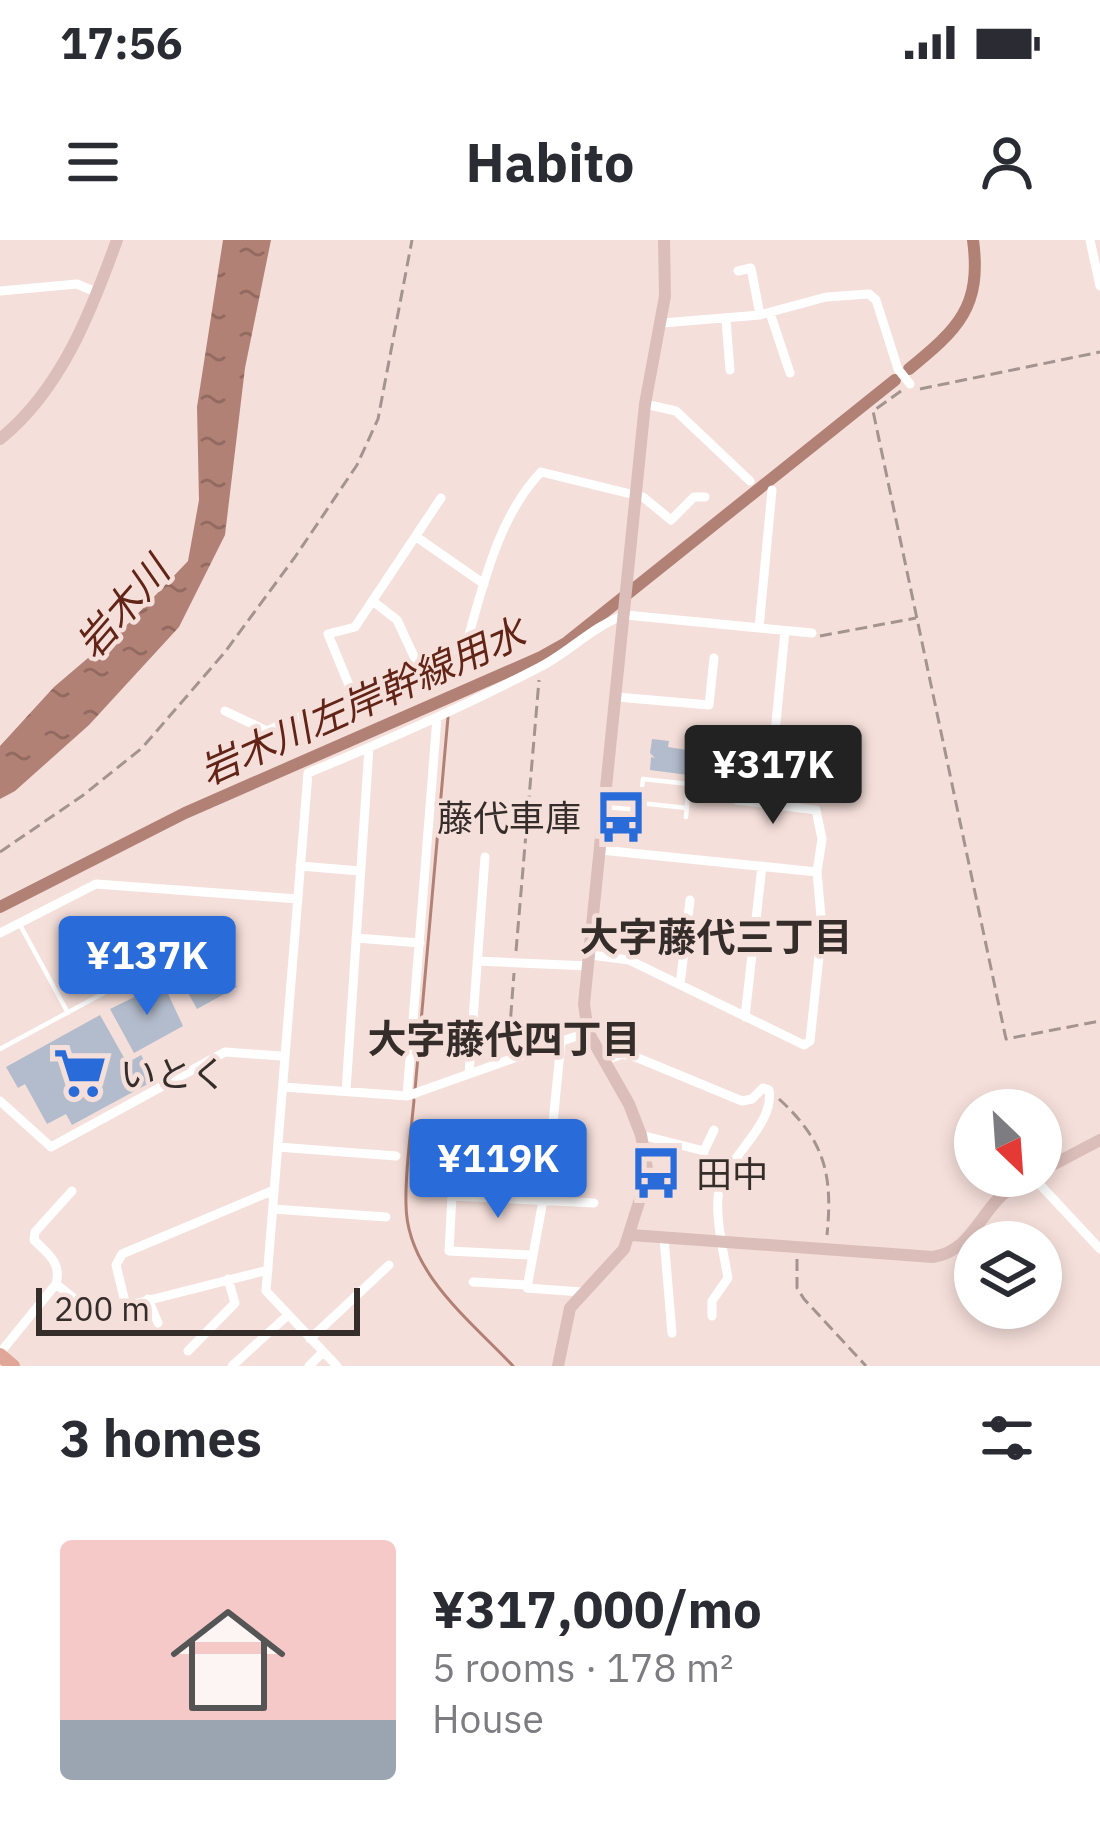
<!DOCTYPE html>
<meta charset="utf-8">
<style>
:root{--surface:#fff;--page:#f2f2f3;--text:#2b2b33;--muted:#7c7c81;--accent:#296bd8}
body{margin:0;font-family:"IBM Plex Sans","Noto Sans JP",sans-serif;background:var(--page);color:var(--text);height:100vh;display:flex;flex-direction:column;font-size:45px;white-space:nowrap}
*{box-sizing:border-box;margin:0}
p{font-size:39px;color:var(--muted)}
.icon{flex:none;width:66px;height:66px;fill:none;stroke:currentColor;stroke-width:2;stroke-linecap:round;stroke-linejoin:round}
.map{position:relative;height:1126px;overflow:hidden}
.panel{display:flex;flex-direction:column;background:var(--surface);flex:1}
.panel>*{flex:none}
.needle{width:78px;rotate:155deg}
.controls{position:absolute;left:954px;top:849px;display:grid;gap:24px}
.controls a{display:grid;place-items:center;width:108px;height:108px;border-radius:50%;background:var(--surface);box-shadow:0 6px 18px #0003;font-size:60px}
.scale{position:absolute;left:36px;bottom:30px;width:324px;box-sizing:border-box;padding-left:12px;border:6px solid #352d2a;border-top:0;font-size:33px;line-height:42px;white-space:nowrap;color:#352d2a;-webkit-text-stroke:9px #f5dfda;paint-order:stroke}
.price{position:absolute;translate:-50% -102px;padding:0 27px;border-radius:12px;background:var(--accent);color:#fff;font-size:39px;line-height:78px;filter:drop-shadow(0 3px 6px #0008)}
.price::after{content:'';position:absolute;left:50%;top:72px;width:36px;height:27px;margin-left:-18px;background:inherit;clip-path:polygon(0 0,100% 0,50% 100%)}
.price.current{background:#222;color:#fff}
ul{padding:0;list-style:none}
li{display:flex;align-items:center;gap:36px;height:300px;padding:0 60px}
li span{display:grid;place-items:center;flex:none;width:336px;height:240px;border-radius:12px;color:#555}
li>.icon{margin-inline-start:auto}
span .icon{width:144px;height:144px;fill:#fffc;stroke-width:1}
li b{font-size:51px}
h2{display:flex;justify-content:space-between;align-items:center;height:144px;padding:0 60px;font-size:51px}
.status{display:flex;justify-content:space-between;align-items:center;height:84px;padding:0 60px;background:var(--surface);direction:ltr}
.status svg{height:33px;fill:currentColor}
header{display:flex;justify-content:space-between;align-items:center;height:156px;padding:0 60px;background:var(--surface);font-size:54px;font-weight:700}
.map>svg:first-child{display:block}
</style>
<div class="status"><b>17:56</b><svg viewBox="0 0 49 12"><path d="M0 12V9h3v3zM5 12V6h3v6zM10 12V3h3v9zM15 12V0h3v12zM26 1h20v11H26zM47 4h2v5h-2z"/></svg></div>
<header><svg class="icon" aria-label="menu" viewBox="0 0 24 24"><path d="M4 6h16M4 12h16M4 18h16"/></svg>Habito<svg class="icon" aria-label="person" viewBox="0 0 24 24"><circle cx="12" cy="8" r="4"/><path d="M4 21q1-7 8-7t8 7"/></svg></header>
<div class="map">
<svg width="1100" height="1126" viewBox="0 0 1100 1126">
<defs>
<pattern id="water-ripples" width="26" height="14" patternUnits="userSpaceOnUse" patternTransform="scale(3)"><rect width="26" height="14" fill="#b28175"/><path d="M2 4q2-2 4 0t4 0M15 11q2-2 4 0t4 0" fill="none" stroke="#926a60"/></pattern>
</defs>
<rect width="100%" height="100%" fill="#f5dfda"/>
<path fill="url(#water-ripples)" d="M223,0H271L245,128L225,295L179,387L89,485L15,551L0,559V506L54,447L129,383L188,321L199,260L197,167Z"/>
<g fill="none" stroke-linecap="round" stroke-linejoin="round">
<path stroke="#b28175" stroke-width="3" d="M415,850L448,477
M414,860C411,894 405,929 406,964C406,1032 471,1081 513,1126"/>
<path stroke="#b28175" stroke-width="12" d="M909,129C958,89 982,67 973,0
M0,667L185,573L541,417L566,403L895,140"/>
</g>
<path fill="#b3bccc" d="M652,499L669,501L668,507L687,510L688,504L708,507V512L724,514L725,509L736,510L734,541L650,530L651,517L655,518L650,513Z
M219,713L237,747L197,769L177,733Z
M163,743L183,786L134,813L110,769Z
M100,775L127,823L141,815L155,840L72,885L66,874L47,884L25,844L18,848L6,827Z"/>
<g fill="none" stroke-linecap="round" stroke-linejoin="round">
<path stroke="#a49490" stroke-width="3" stroke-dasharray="12 6" stroke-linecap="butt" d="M920,149L1100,112
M901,151L873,171L1006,799L1100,781
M820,396L916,378
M0,612L82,556L142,508L225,412L295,317L357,225L378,179L412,0
M516,711L539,440
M508,813L514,733
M779,859C825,901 833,935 827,995
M797,1019V1048L804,1059L866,1126"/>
<path stroke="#fff" stroke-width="4.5" d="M640,563L687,568
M606,567L639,570L643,539L689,544L686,577
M19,683L68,773
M0,809L228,686"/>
<path stroke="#fff" stroke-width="9" d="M1090,0L1100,46
M738,31L751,28L760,75
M0,51L77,44L98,53
M770,73L790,133
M726,80L730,130
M662,83L760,75L826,57L869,54L876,60L898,129L910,144
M645,164L676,171L750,241
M418,298L484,344
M374,362L397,380L418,425
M759,388L772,250
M353,455L328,394L355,387L441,258
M617,457L709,465L714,418
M225,471L267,491L466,405C483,346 498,277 541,232L643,257L671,280L694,257H705
M774,506L828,512
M768,564L785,391
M601,610L817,632
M300,626L360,631
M0,693L96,644L298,659
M356,698L420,703
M591,715L629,720L804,805L810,801L822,688L817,632L822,599L816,570L737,560
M477,721L589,726
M680,745L690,660
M745,777L762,626
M561,802L548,933L527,1048L581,1052
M604,821L622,814L633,816L742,861L752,859L763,848L769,850C775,885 728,915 719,951C714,973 724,1015 728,1038L712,1061V1076
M469,834L485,617
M283,847L407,856L588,792
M346,851L369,508
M407,856L437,478
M0,861L51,907L225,812L280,816
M641,895L704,911L703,922
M278,907L396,916
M704,911L714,890
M1032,936L1100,1009
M273,969L386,977
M664,998L672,1093
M530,1015L449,1011L452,956L594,963
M268,1030L126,1066L116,1025L122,1014L274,950
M473,1042L527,1045
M56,1044L76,1060
M148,1059L158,1083
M310,1099L389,1025
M188,1111L235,1063L228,1039
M0,1113L56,1044C62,1023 48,1014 34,1000L35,992L72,951
M232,1126L288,1075
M309,1126L323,1112
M337,1126L266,1051L308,533C386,501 463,467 538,428C569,413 593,385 626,375L812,393"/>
<path stroke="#dbbeb9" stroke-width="12" d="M0,199C61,150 91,72 117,0
M1041,931L1100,900
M631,995L933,1017C968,1011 976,982 999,958C1008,949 1021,943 1033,936
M558,1126L570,1068L624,1009L648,934L641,895L629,864L588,792L584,764L645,164L665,56L664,0"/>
<path stroke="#e0a698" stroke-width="14" d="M0,1115L13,1126"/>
</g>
<defs>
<g id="bus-bare" transform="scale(4.14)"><path d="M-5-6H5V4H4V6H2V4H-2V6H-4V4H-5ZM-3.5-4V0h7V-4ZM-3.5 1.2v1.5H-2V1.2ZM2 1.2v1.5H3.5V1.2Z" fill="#296bd8" stroke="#f5dfda" stroke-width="2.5" paint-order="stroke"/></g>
<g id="supermarket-bare" transform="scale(4.14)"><path d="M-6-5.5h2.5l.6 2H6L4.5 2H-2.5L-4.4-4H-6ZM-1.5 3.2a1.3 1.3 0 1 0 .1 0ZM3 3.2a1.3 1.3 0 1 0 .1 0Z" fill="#296bd8" stroke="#f5dfda" stroke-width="2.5" paint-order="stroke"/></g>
</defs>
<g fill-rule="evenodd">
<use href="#bus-bare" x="621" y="577"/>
<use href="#supermarket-bare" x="80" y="833"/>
<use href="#bus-bare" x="656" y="933"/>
</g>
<g text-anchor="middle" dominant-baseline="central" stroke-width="9" stroke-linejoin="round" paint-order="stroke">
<g font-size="36" fill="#352d2a" stroke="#f5dfda" text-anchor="start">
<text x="581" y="577" text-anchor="end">藤代車庫</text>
<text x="120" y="833">いとく</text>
<text x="696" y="933">田中</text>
</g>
<g font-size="39" font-style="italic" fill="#622416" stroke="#f5dfda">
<text transform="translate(122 367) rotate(-49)">岩木川</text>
<text transform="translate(362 461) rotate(-24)">岩木川左岸幹線用水</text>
</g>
<g font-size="39" font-weight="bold" fill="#352d2a" stroke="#f5dfda">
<text x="716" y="696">大字藤代三丁目</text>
<text x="504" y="798">大字藤代四丁目</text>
</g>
</g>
</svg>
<div class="controls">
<a><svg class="needle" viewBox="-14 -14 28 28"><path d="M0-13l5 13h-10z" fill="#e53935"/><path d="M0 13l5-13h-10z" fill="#7c7c81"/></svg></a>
<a><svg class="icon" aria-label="layers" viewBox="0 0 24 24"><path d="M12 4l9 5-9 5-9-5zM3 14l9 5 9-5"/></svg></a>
</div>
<div class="scale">200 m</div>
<b class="price current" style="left:773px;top:587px">¥317K</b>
<b class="price" style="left:147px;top:778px">¥137K</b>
<b class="price" style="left:498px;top:981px">¥119K</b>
</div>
<section class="panel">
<h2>3 homes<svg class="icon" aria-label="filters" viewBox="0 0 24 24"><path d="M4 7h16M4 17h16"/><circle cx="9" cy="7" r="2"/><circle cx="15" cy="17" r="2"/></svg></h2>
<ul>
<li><span style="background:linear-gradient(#f6c9c9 75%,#9aa5b1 0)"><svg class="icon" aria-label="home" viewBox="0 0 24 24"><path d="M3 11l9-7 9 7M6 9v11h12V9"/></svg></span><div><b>¥317,000/mo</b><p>5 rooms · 178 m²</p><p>House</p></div></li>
</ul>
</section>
